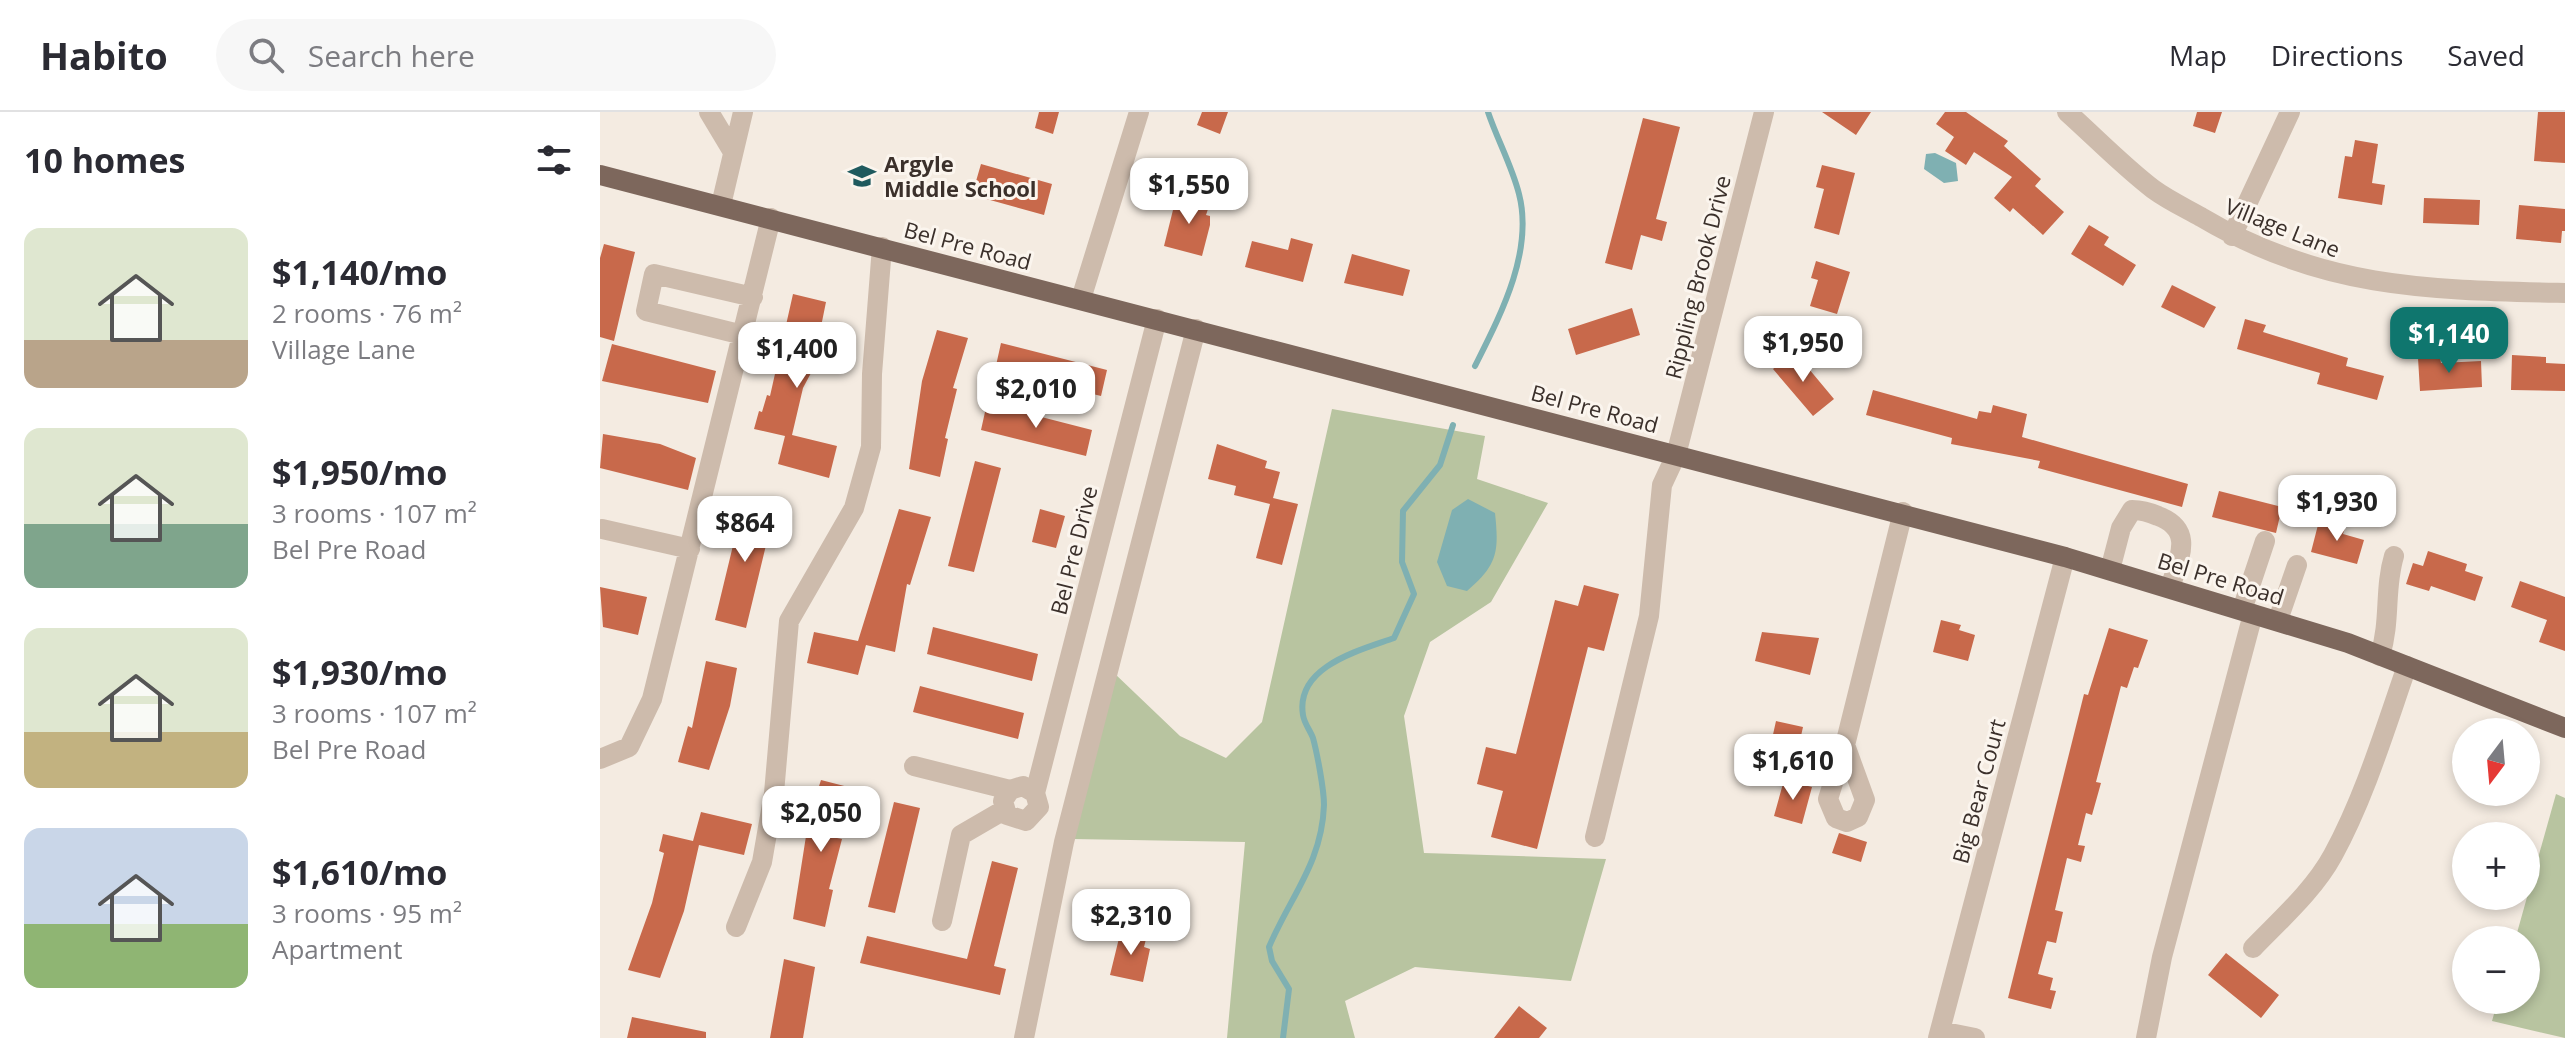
<!DOCTYPE html>
<meta charset="utf-8">
<style>
:root{--surface:#fff;--page:#f7f7f7;--text:#2b2b33;--muted:#7c7c81;--line:#e1e1e2;--accent:#0f766e}
body{margin:0;font-family:"Open Sans",sans-serif;background:var(--page);color:var(--text);height:100vh;display:flex;flex-direction:column;font-size:30px;white-space:nowrap}
*{box-sizing:border-box;margin:0}
p{font-size:26px;color:var(--muted)}
.icon{flex:none;width:44px;height:44px;fill:none;stroke:currentColor;stroke-width:2;stroke-linecap:round;stroke-linejoin:round}
.map{position:relative;flex:1;overflow:hidden}
.drawer{display:flex;flex-direction:column;background:var(--surface);width:600px}
.drawer>*{flex:none}
.needle{width:52px;rotate:196deg}
.fabs{position:absolute;left:1852px;top:606px;display:grid;gap:16px}
.fabs a{display:grid;place-items:center;width:88px;height:88px;border-radius:50%;background:var(--surface);box-shadow:0 4px 12px #0003;font-size:40px}
.price{position:absolute;translate:-50% -68px;padding:0 18px;border-radius:16px;background:#fff;color:#222;font-size:26px;line-height:52px;filter:drop-shadow(0 2px 4px #0008)}
.price::after{content:'';position:absolute;left:50%;top:48px;width:24px;height:18px;margin-left:-12px;background:inherit;clip-path:polygon(0 0,100% 0,50% 100%)}
.price.current{background:var(--accent);color:#fff}
ul{padding:0;list-style:none}
li{display:flex;align-items:center;gap:24px;height:200px;padding:0 24px}
li span{display:grid;place-items:center;flex:none;width:224px;height:160px;border-radius:16px;color:#555}
li>.icon{margin-inline-start:auto}
span .icon{width:96px;height:96px;fill:#fffc;stroke-width:1}
li b{font-size:34px}
h2{display:flex;justify-content:space-between;align-items:center;height:96px;padding:0 24px;font-size:34px}
header{display:flex;align-items:center;gap:48px;box-sizing:border-box;height:112px;padding:0 40px;background:var(--surface);border-bottom:2px solid var(--line)}
header strong{font-size:38px}
nav{display:flex;gap:44px;margin-inline-start:auto;font-size:28px}
.search{width:560px;height:72px;background:var(--page);display:flex;align-items:center;gap:20px;box-sizing:border-box;padding:0 28px;border-radius:44px;color:var(--muted);font-size:30px}
main{display:flex;flex:1;min-height:0}
.map>svg:first-child{display:block}
</style>
<header>
<strong>Habito</strong>
<div class="search"><svg class="icon" aria-label="search" viewBox="0 0 24 24"><circle cx="10" cy="10" r="6"/><path d="M15 15l6 6"/></svg>Search here</div>
<nav><a>Map</a><a>Directions</a><a>Saved</a></nav>
</header>
<main>
<section class="drawer">
<h2>10 homes<svg class="icon" aria-label="filters" viewBox="0 0 24 24"><path d="M4 7h16M4 17h16"/><circle cx="9" cy="7" r="2"/><circle cx="15" cy="17" r="2"/></svg></h2>
<ul>
<li><span style="background:linear-gradient(#dfe7d0 70%,#b9a48a 0)"><svg class="icon" aria-label="home" viewBox="0 0 24 24"><path d="M3 11l9-7 9 7M6 9v11h12V9"/></svg></span><div><b>$1,140/mo</b><p>2 rooms · 76 m²</p><p>Village Lane</p></div></li>
<li><span style="background:linear-gradient(#dfe7d0 60%,#7fa58c 0)"><svg class="icon" aria-label="home" viewBox="0 0 24 24"><path d="M3 11l9-7 9 7M6 9v11h12V9"/></svg></span><div><b>$1,950/mo</b><p>3 rooms · 107 m²</p><p>Bel Pre Road</p></div></li>
<li><span style="background:linear-gradient(#dfe7d0 65%,#c2b280 0)"><svg class="icon" aria-label="home" viewBox="0 0 24 24"><path d="M3 11l9-7 9 7M6 9v11h12V9"/></svg></span><div><b>$1,930/mo</b><p>3 rooms · 107 m²</p><p>Bel Pre Road</p></div></li>
<li><span style="background:linear-gradient(#c9d6e8 60%,#8fb573 0)"><svg class="icon" aria-label="home" viewBox="0 0 24 24"><path d="M3 11l9-7 9 7M6 9v11h12V9"/></svg></span><div><b>$1,610/mo</b><p>3 rooms · 95 m²</p><p>Apartment</p></div></li>
</ul>
</section>
<div class="map">
<svg width="1965" height="926" viewBox="0 0 1965 926">
<rect width="100%" height="100%" fill="#f4ebe1"/>
<path fill="#b8c4a0" d="M732,297L885,324L877,367L948,391L891,490L830,530L804,604L824,741L1006,747L971,869L815,855L745,889L755,926H627L645,730L473,727L513,560L580,624L626,646L662,610Z
M1956,682L1965,686V926L1892,909L1898,888H1926V828H1915Z"/>
<path fill="#7fb0b2" d="M1335,41L1356,51L1358,69L1344,71L1324,57L1326,42Z
M868,387L895,401C899,439 898,453 867,479L847,474L837,450L852,398Z"/>
<g fill="none" stroke-linecap="round" stroke-linejoin="round">
<path stroke="#7fb0b2" stroke-width="6" d="M875,254C900,204 934,140 919,82C912,54 897,27 888,0
M683,926L689,877L672,849L669,835C690,785 722,751 724,693C724,677 717,641 713,626C710,618 704,611 703,603C695,554 761,538 794,526L814,482L802,450L803,399L840,353L853,313"/>
</g>
<path fill="#c8694b" d="M439,0H459L453,22L435,16Z
M602,0H628L620,22L597,13Z
M1222,0H1271L1256,23Z
M1345,0H1366L1408,29L1404,34L1441,67L1435,74L1464,100L1443,123L1413,96L1410,100L1394,86L1412,65L1374,40L1366,53L1345,39L1354,25L1336,12Z
M1597,0H1622L1615,21L1593,14Z
M1938,0H1965V51L1934,49Z
M1043,6L1080,15L1056,107L1067,110L1062,129L1041,123L1032,158L1005,151Z
M1755,28L1778,32L1772,71L1785,73L1782,93L1738,86L1745,44L1752,45Z
M381,52L452,72L444,103L372,83Z
M1222,53L1255,61L1239,123L1214,116L1224,77L1216,75Z
M577,82L610,91L606,103L610,104V113L602,144L564,134Z
M1824,86L1880,88L1879,113L1823,111Z
M1919,93L1965,97V119H1962L1961,131L1916,127Z
M1489,113L1509,125L1504,133L1536,153L1523,174L1471,142Z
M691,126L713,132L703,170L645,155L652,129L688,138Z
M4,132L35,140L14,229L0,225V146Z
M752,142L810,158L803,184L744,171Z
M1216,149L1250,160L1237,202L1210,194L1218,168L1211,166Z
M1572,173L1616,195L1604,216L1561,195Z
M193,182L226,190L212,259L203,276L192,323L237,334L229,366L178,352L185,324L154,317L159,299L162,300L167,283L170,284Z
M1032,196L1040,223L976,243L968,217Z
M1645,207L1666,213L1663,220L1748,246L1746,254L1784,264L1777,288L1717,272L1720,261L1637,237Z
M337,218L368,226L353,276L357,277L345,326L348,327L340,365L309,357L322,269Z
M401,231L507,258L501,284L395,258Z
M12,232L116,259L108,291L2,269Z
M1194,239L1234,287L1213,304L1173,257Z
M1912,243L1946,245V251L1965,252V279L1911,278Z
M1840,245L1841,251L1881,249L1882,275L1820,279L1818,246Z
M1273,278L1377,307L1379,299L1391,301L1393,293L1427,302L1422,325L1588,372L1582,395L1438,356L1440,349L1351,332L1352,326L1266,303Z
M387,291L492,318L486,344L381,318Z
M3,322L60,332L96,346L88,378L0,356Z
M617,332L667,349L665,356L680,360L673,386L698,392L682,453L656,446L670,392L634,383L636,374L608,367Z
M375,349L401,356L374,460L348,454Z
M1619,379L1682,395L1676,421L1612,405Z
M144,388L175,396L146,516L115,508Z
M299,397L331,405L310,473L307,472L295,540L266,533L258,563L207,551L214,520L258,529Z
M440,397L465,404L456,436L432,430Z
M1719,409L1745,416L1743,422L1764,428L1757,452L1711,440Z
M1828,439L1867,452L1865,459L1883,465L1875,489L1831,474L1829,479L1806,472L1813,451L1823,454Z
M1920,469L1965,485V539L1939,530L1947,508L1911,495Z
M984,473L1019,482L1004,539L988,535L937,737L891,725L903,679L877,672L886,635L916,642L955,488L978,494Z
M0,475L47,485L38,523L3,515Z
M1341,508L1361,513L1359,518L1375,523L1368,549L1333,540Z
M333,515L438,542L432,569L327,542Z
M1509,516L1548,528L1538,556L1534,555L1527,576L1521,574L1496,670L1501,671L1492,703L1486,701L1478,733L1485,734L1481,750L1467,746L1455,798L1463,800L1456,831L1447,829L1438,862L1453,866L1450,878L1456,879L1451,897L1408,886L1484,582L1488,583Z
M1162,520L1219,526L1210,563L1155,549Z
M106,549L137,556L130,594L109,658L78,650L88,614L92,616Z
M320,574L424,601L418,627L313,600Z
M1176,609L1203,615L1199,633L1172,627Z
M221,668L252,676L237,726L242,727L229,777L233,778L225,815L193,807L209,705Z
M1184,668L1212,675L1202,712L1174,704Z
M294,690L320,696L295,801L268,795Z
M101,700L152,712L144,743L99,733L84,799L60,866L28,858L52,791L64,741L59,739L63,722L93,729Z
M1239,721L1267,730L1261,750L1232,741Z
M392,749L418,756L394,854L406,857L400,883L260,851L267,824L367,847Z
M521,818L547,823L544,835L550,837L543,870L510,863Z
M1626,841L1679,883L1661,906L1608,863Z
M184,847L215,855L203,926H170Z
M919,894L947,916L939,926H894Z
M32,905L106,920V926H27Z"/>
<g fill="none" stroke-linecap="round" stroke-linejoin="round">
<path stroke="#cdbbac" stroke-width="20" d="M109,0L133,40
M1467,0C1496,26 1523,54 1553,77C1568,88 1585,96 1601,105C1722,177 1829,178 1965,181
M121,93L143,0
M1632,124L1690,0
M481,187L539,0
M143,223L46,199L54,162L153,185
M2,417L90,437
M1510,458L1521,416L1532,398C1541,398 1549,400 1558,404C1595,418 1579,446 1570,476
M1642,498L1665,429
M1678,508L1697,453
M1780,544C1791,508 1784,477 1794,444
M1245,633L1228,687L1236,706L1247,710L1258,705L1265,688L1245,633L1303,400
M0,647L29,635L52,587L171,106
M314,654L410,678
M435,681L423,674L410,678L403,689L407,703L426,709L439,695L435,681L557,207
M995,725L1049,504L1062,373L1076,343L1164,0
M342,809L361,723L404,698
M136,815L162,750L174,681L189,509L254,396L271,335L272,262L282,135
M1653,836C1681,807 1714,778 1733,743C1765,684 1785,617 1807,554
M1340,919L1375,926
M424,926L464,730L596,217
M1338,926L1465,445
M1546,926L1562,845L1653,502"/>
<path stroke="#7d675c" stroke-width="20" d="M0,63L1465,445L1748,531L1965,616"/>
</g>
<defs>
<g id="school-bare" transform="scale(2.16)"><path d="M0-5L7-2L0 1L-7-2ZM-4 1L0 2.5L4 1V4Q0 6-4 4Z" fill="#1f5a5e" stroke="#fbf5ee" stroke-width="2.5" paint-order="stroke"/></g>
</defs>
<g fill-rule="evenodd">
<use href="#school-bare" x="262" y="64"/>
</g>
<g text-anchor="middle" dominant-baseline="central" stroke-width="6" stroke-linejoin="round" paint-order="stroke">
<g font-size="22" font-weight="bold" fill="#3b302b" stroke="#fbf5ee" text-anchor="start">
<text x="284" y="51">Argyle<tspan x="284" dy="25">Middle School</tspan></text>
</g>
<g font-size="22" fill="#3b302b" stroke="#fbf5ee">
<text transform="translate(1683 115) rotate(22)">Village Lane</text>
<text transform="translate(368 133) rotate(15)">Bel Pre Road</text>
<text transform="translate(1097 165) rotate(-76)">Rippling Brook Drive</text>
<text transform="translate(995 296) rotate(15)">Bel Pre Road</text>
<text transform="translate(473 438) rotate(-76)">Bel Pre Drive</text>
<text transform="translate(1621 466) rotate(17)">Bel Pre Road</text>
<text transform="translate(1378 679) rotate(-75)">Big Bear Court</text>
</g>
</g>
</svg>
<div class="fabs">
<a><svg class="needle" viewBox="-14 -14 28 28"><path d="M0-13l5 13h-10z" fill="#e53935"/><path d="M0 13l5-13h-10z" fill="#7c7c81"/></svg></a>
<a>+</a>
<a>−</a>
</div>
<b class="price" style="left:589px;top:114px">$1,550</b>
<b class="price current" style="left:1849px;top:263px">$1,140</b>
<b class="price" style="left:1203px;top:272px">$1,950</b>
<b class="price" style="left:197px;top:278px">$1,400</b>
<b class="price" style="left:436px;top:318px">$2,010</b>
<b class="price" style="left:1737px;top:431px">$1,930</b>
<b class="price" style="left:145px;top:452px">$864</b>
<b class="price" style="left:1193px;top:690px">$1,610</b>
<b class="price" style="left:221px;top:742px">$2,050</b>
<b class="price" style="left:531px;top:845px">$2,310</b>
</div>
</main>
